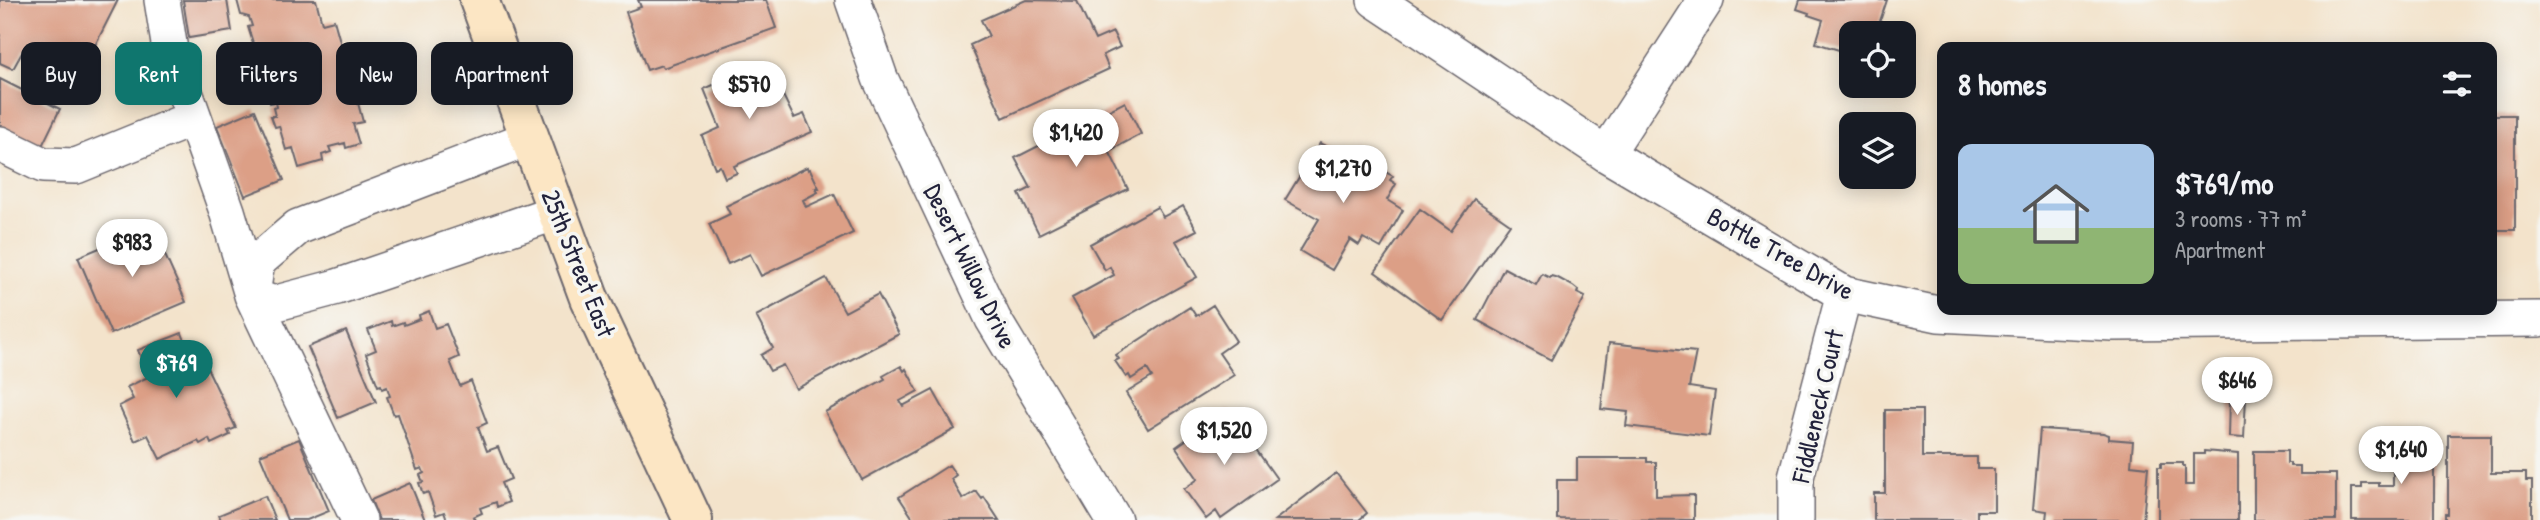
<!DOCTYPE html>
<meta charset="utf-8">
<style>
:root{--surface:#171b24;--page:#20242c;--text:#f1f3f6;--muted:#9ea1a6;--accent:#0f766e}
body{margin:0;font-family:"Patrick Hand",sans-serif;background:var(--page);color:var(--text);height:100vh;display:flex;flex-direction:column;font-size:26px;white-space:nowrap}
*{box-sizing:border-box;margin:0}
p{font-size:23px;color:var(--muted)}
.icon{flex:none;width:38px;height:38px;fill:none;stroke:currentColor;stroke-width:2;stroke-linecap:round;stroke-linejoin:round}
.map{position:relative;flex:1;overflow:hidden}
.details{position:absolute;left:1937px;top:42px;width:560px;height:273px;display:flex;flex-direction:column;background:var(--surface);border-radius:14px;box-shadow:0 4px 18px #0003}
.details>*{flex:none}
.hud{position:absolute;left:21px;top:42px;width:665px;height:63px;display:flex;gap:14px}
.controls{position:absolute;left:1839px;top:21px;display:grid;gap:14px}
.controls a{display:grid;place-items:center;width:77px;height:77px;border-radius:14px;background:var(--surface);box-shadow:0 4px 18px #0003;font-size:35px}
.price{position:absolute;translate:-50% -60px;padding:0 16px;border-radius:24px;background:#fff;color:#222;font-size:23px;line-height:46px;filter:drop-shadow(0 2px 4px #0008)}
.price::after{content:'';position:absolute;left:50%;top:42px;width:21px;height:16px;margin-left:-10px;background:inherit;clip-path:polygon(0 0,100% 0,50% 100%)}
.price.active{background:var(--accent);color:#fff}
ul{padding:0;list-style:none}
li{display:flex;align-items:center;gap:21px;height:175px;padding:0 21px}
li span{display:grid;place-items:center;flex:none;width:196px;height:140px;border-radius:14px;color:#555}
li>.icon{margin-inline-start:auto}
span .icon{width:84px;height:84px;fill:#fffc;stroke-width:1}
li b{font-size:30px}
h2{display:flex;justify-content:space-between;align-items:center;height:84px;padding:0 21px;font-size:30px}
.tag{padding:0 24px;border-radius:14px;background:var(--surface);box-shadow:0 4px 18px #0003;font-size:24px;line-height:63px}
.tag.active{background:var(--accent);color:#fff}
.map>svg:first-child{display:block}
</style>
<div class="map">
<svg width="2540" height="520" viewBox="0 0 2540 520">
<rect width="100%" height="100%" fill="#f6f6f2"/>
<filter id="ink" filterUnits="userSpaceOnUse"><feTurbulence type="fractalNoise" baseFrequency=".0143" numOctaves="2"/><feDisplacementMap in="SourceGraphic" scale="14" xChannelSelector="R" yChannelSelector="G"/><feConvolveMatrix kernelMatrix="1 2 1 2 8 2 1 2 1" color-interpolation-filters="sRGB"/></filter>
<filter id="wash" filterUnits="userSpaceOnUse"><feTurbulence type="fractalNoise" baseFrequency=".00686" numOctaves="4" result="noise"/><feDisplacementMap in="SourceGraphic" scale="28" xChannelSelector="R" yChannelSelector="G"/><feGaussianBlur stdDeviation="1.57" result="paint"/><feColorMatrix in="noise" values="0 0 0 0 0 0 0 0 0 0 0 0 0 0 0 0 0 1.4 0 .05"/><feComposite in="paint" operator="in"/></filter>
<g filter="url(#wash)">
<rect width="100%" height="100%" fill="#f3e3cb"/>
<g id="blocks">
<path fill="#dc9f86" d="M0,0H118L69,97L25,76L35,55L24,49L13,69L0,63Z
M183,0H227L232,31L189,38Z
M237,0H316L322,23L334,20L346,63L336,65L343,91L354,88L363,122L353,124L359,144L346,148L345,143L329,147L331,152L322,155L323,161L299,168L293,148L286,150L279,126L275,127L271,116H275L273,108L277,107L276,102L270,103L257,45L254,46L248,27L252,26L249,17L241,15Z
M638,0H766L776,28L663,68L662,65L647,70L626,12L641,7Z
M1026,0L1077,1L1095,40L1113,32L1120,47L1103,55L1109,69L1003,118L970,45L989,36L981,20Z
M1800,0H1887L1876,33H1852V54L1816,43L1823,20L1808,15L1809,13L1797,9Z
M755,67L764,89L777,83L794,118L804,114L812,132L734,166L737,173L725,178L720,166L715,168L702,136L720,128L704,89Z
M0,79L60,109L42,146L0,126Z
M1125,102L1141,134L1109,151L1128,189L1039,234L1019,194L1031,188L1015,158Z
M255,110L284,180L245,196L217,126Z
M2492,115H2515V230H2492Z
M1320,143L1343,156L1339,163L1350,169L1357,157L1393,176L1390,180L1396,184L1387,200L1403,210L1381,248L1363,238L1359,245L1350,239L1332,270L1300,251L1319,219L1285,200Z
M807,167L808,170L810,169L819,188H816L818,192L803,200L806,207L834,194L853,233L761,276L750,254L728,264L709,224L730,214L726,206Z
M1474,199L1510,224L1442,320L1375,272L1420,209L1451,231Z
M1183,206L1197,230L1176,241L1197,277L1093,335L1072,298L1114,275L1110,267L1105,270L1090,244L1157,207L1163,217Z
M144,224L146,228L152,226L186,302L111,334L78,257L133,234L131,230Z
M1504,268L1536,285L1542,274L1550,278L1551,276L1558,278L1573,286L1578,290L1577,293L1585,297L1551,360L1477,320Z
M826,278L845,312L878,294L899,334L796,389L783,365L770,371L761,355L773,348L756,316Z
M1213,305L1236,341L1219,353L1234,375L1148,429L1126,393L1152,377L1147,369L1131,379L1129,375L1126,377L1115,361L1119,359L1116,355L1190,307L1196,316Z
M429,311L435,328L446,324L459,357L450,361L460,386L471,381L487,423L478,427L487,451L498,447L511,479L501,483L509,502L497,507L496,502L480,508L482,513L473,517L475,520H447L444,512L436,515L428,492L423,494L419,483L423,482L420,475L424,473L422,468L417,470L398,414L394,415L387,397L390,396L387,387L382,389L381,385L378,386L366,354L376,350L368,330L391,321L392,326L403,322L404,325L420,319L419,315Z
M346,331L376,402L338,418L308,347Z
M182,333L191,356L199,351L236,428L228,431L230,435L211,444L209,439L200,444L198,441L160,459L148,435L135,441L119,406L133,399L127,387L148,377L138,350Z
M1609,343L1696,352L1689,387L1715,391L1709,436L1626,426L1628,412L1601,409Z
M901,366L904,371L906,369L918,391L900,401L903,406L933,390L955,429L862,480L825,412L885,379L883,376Z
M2230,397H2246L2244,438L2229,437Z
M1228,410L1277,479L1221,519L1216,511L1206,519L1184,489L1198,479L1176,447Z
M1885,410H1922V457H1977V469H1994V511H1977V520H1874V493H1885Z
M2040,429L2103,433L2109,435V439L2133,441L2131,465L2148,467L2143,520H2046L2047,511L2033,509Z
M2448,435H2491V473H2526V481H2532V520H2445V514H2448Z
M299,439L329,511L307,520H287L260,455Z
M2393,439H2434V520H2352V488H2362V483H2379V486H2393Z
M2204,451L2238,454V520H2158V467H2161V463H2183V466H2185V485H2194V454H2204Z
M2254,451H2287V463H2290V466H2300V474H2336V520H2254Z
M1577,458H1647V462H1656V496L1694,495V520L1557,519V480H1577Z
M949,465L956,475L951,479L963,499L976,491L982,499L984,497L999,520H914L899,497Z
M1336,473L1367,513L1359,520H1275Z
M410,483L425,520H379L371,500Z
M265,496L275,520H221L219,515Z"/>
</g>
</g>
<g filter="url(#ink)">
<use href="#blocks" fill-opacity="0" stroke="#6b666d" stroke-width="2"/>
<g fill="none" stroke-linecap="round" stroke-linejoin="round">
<g stroke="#6b666d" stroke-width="38">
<path id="minor" d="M162,0L170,50L227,211L252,295L359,520
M853,0L880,78L993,319L1114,520
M1375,0L1606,154L1844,294L1938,314L2113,323L2540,319
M530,138L298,227L257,262L252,295L273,304L337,287L557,212
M0,144L43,165L76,166L194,118
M1606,154L1706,0
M1796,520V477L1844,294"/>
</g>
<g stroke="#6b666d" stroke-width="42">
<path id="secondary" d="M479,0L589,298L693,520"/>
</g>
<use href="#minor" stroke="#fff" stroke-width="35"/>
<use href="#secondary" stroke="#fce6c4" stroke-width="38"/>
</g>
</g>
<g text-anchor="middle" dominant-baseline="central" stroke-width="7" stroke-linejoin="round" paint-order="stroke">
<g font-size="26" fill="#22223b" stroke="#f6f6f2">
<text transform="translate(1781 253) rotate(29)">Bottle Tree Drive</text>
<text transform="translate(579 263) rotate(68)">25th Street East</text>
<text transform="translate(971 266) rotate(64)">Desert Willow Drive</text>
<text transform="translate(1817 406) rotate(-77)">Fiddleneck Court</text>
</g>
</g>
</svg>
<div class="controls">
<a><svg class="icon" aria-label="locate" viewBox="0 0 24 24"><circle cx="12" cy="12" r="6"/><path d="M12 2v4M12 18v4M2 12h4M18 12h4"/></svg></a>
<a><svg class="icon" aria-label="layers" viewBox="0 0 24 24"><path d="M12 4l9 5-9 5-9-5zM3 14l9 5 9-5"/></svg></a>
</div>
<b class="price" style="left:749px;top:121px">$570</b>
<b class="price" style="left:1076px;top:169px">$1,420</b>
<b class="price" style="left:1343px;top:205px">$1,270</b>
<b class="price" style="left:132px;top:279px">$983</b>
<b class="price active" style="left:176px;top:400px">$769</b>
<b class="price" style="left:2237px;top:417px">$646</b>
<b class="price" style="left:1224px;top:467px">$1,520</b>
<b class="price" style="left:2401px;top:486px">$1,640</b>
<div class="hud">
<a class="tag">Buy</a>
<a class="tag active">Rent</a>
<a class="tag">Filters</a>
<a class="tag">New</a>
<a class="tag">Apartment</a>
</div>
<section class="details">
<h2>8 homes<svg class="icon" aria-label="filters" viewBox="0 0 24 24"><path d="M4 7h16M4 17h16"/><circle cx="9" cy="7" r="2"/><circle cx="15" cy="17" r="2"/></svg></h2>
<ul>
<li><span style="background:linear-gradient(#a9c7e8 60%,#8fb573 0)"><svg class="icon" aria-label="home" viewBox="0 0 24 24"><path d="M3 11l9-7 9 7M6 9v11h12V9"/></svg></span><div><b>$769/mo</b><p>3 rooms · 77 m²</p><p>Apartment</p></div></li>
</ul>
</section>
</div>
